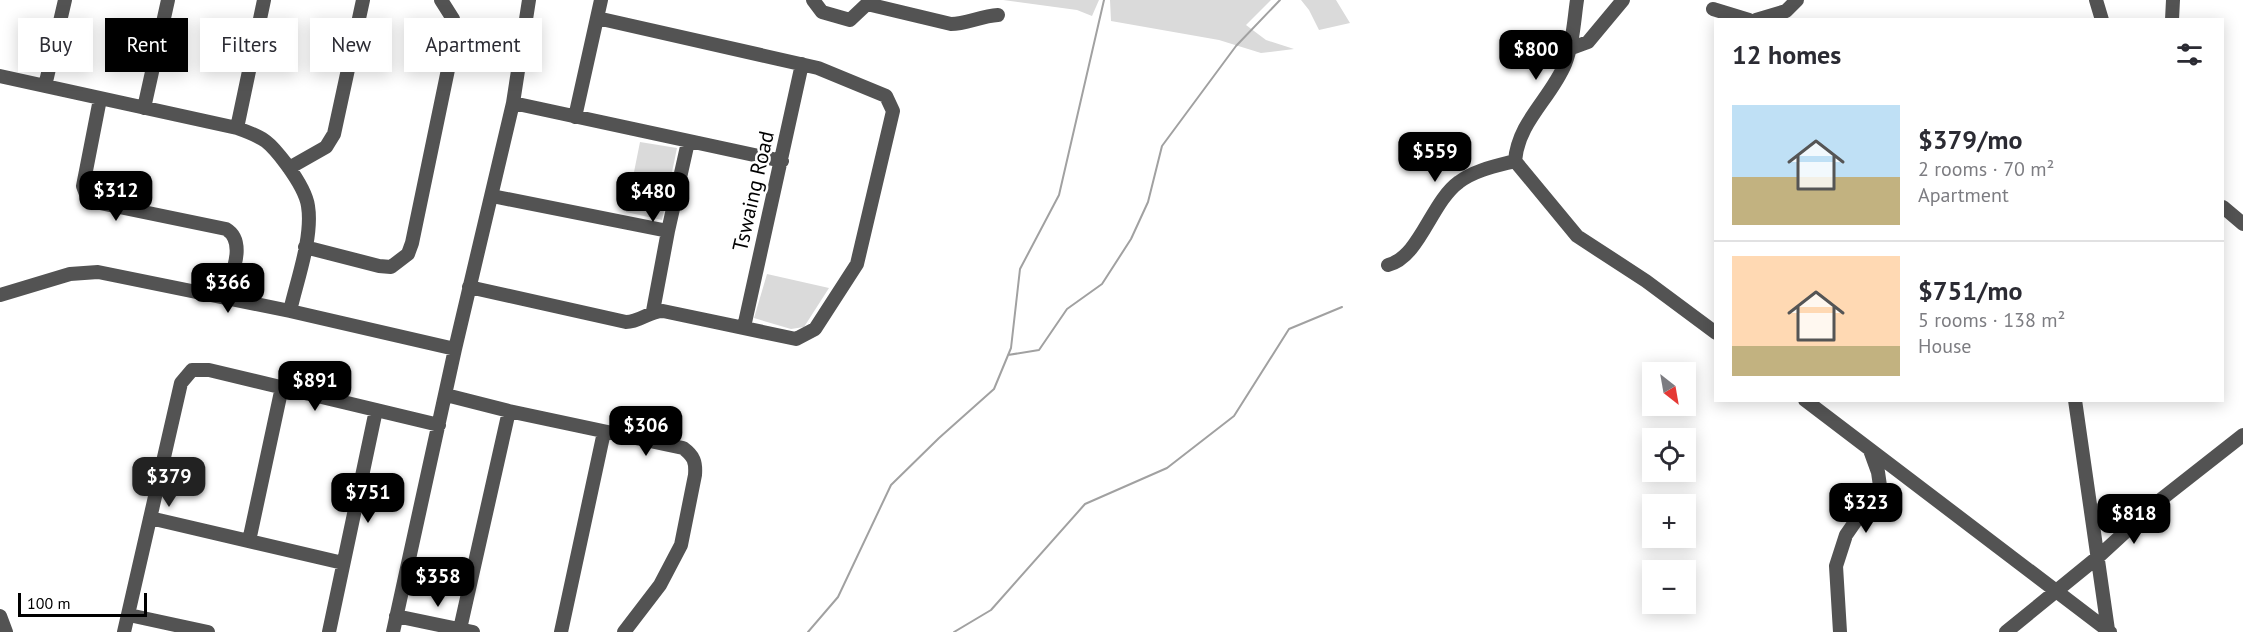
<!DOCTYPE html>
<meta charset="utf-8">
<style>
:root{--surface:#fff;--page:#f2f2f3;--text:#2b2b33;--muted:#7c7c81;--line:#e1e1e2;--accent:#000}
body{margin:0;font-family:"PT Sans",sans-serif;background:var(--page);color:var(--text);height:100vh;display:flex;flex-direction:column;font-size:22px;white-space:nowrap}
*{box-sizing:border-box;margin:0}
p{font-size:20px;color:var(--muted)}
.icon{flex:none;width:33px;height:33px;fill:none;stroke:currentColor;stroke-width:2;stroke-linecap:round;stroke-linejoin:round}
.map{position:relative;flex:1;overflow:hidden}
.panel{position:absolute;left:1714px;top:18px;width:510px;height:384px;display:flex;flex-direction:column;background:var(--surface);border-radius:0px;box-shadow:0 3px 15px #0003}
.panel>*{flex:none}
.hud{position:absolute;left:18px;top:18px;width:570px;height:54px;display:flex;gap:12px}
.needle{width:39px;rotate:149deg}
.controls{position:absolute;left:1642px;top:362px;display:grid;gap:12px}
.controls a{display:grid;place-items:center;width:54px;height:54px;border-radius:0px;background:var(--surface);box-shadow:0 3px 15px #0003;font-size:30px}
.scale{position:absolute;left:18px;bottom:15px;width:129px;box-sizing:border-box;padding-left:6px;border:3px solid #000;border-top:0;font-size:16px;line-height:21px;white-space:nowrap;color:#000;-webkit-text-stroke:4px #fff;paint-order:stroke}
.price{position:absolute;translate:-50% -51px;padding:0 14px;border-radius:12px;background:var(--accent);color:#fff;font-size:20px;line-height:39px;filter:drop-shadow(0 2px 3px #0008)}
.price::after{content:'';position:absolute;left:50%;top:36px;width:18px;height:14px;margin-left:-9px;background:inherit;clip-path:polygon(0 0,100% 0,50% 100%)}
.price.active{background:#222;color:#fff}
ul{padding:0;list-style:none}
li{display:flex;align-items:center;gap:18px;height:150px;padding:0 18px}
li+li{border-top:2px solid var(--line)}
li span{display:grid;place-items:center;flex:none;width:168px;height:120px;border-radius:0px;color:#555}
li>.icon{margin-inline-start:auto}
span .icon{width:72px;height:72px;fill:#fffc;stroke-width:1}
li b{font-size:26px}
h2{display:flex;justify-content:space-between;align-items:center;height:72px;padding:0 18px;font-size:26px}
.pill{padding:0 21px;border-radius:0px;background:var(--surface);box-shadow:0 3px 15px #0003;font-size:21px;line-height:54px}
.pill.active{background:var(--accent);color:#fff}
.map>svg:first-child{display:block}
</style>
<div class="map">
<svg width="2243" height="632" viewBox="0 0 2243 632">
<rect width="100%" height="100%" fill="#fff"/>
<path fill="#dadada" d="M1003,0H1099L1092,16L1077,10Z
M1110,0H1271L1246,25L1266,40L1294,49L1261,53L1219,40L1111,21Z
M1301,0H1336L1350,23L1319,30L1309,10Z
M640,142L677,148L662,220L626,212Z
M767,274L829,288L804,327L791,329L754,318Z"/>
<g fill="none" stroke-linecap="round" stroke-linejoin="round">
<path stroke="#a1a1a1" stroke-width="2" d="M1008,355L1039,350L1067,309L1102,284L1131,239L1148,202L1162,146L1236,46L1280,0
M808,632L838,597L891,485L939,438L994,389L1011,348L1020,269L1059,195L1104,0
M954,632L991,610L1085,504L1167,468L1234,416L1289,329L1342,307"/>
<path stroke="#535353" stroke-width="14" d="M813,0L822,12L850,20L867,4L951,24C966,24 981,16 998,15
M2096,0L2102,20
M1713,9L1749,20
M597,18L601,0
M1756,20L1786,11L1797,0
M2172,20L2173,0
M1569,49L1588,42L1623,0
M0,76L237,128C265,138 269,141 287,165C295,176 306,192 308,206C313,237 297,280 290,311
M45,86L65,0
M100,99L83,186L86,194L95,202L226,229C248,242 230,278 225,298
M513,103L782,161
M144,108L168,0
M237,128L264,0
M1515,161L1577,236L1646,281L1716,333
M1515,161C1518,122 1551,98 1565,64C1573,44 1574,20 1577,0
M289,168L326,147L334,134L363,0
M492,196L668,231
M2223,207L2243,224
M305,247L379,266L391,267L408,254L412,243L456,31L453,19L441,0
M1388,265C1420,257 1431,202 1459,182C1475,170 1496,166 1515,161
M469,287L626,322C640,322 649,311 663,311L796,339L815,329L857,264L893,111L886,96L818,68L597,18L575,117
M0,295L70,274L98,272L290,311L455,349
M653,311L668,231L688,142
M744,327L802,64
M446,395L509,411L683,448C694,456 696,462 695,475L681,545L660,585L624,632
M1805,400L2110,632
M2075,400L2108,630
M150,518L343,563
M249,541L282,387
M129,615L208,632
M0,616L6,632
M396,616L473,632
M460,629L509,411
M124,632L181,383L192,370H209L439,425
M329,632L376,410
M393,632L455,349L513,103L529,0
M561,632L604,432
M1840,632L1836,566L1846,535L1880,486L1878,472L1870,450
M2006,632L2098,557L2159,501L2243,435"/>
</g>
<g text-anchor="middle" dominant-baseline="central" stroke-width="5" stroke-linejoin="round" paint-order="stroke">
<g font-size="21" fill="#000" stroke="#fff">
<text transform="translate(753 191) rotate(-77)">Tswaing Road</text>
</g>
</g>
</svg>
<div class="controls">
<a><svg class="needle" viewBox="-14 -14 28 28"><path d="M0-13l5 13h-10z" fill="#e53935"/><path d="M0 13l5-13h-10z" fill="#7c7c81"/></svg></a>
<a><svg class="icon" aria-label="locate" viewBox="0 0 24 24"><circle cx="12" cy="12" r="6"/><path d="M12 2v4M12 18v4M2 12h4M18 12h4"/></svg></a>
<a>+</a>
<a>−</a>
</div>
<div class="scale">100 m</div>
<b class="price" style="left:1536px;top:81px">$800</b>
<b class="price" style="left:1435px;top:183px">$559</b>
<b class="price" style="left:116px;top:222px">$312</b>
<b class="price" style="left:653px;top:223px">$480</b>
<b class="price" style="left:228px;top:314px">$366</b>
<b class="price" style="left:315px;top:412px">$891</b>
<b class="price" style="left:646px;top:457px">$306</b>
<b class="price active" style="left:169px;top:508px">$379</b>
<b class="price" style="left:368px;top:524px">$751</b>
<b class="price" style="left:1866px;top:534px">$323</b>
<b class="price" style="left:2134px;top:545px">$818</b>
<b class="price" style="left:438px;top:608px">$358</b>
<div class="hud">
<a class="pill">Buy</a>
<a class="pill active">Rent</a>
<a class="pill">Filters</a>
<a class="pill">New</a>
<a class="pill">Apartment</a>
</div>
<section class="panel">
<h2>12 homes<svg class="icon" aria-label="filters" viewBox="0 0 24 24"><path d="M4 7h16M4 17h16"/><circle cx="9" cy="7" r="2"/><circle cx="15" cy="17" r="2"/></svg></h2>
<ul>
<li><span style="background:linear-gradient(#bfe0f5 60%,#c2b280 0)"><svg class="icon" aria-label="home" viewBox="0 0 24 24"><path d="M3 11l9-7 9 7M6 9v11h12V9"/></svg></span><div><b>$379/mo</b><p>2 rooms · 70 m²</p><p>Apartment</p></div></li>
<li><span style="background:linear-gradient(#ffd9b3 75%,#c2b280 0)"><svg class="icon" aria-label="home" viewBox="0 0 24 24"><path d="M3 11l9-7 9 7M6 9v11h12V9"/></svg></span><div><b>$751/mo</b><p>5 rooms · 138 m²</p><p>House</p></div></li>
</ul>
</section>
</div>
